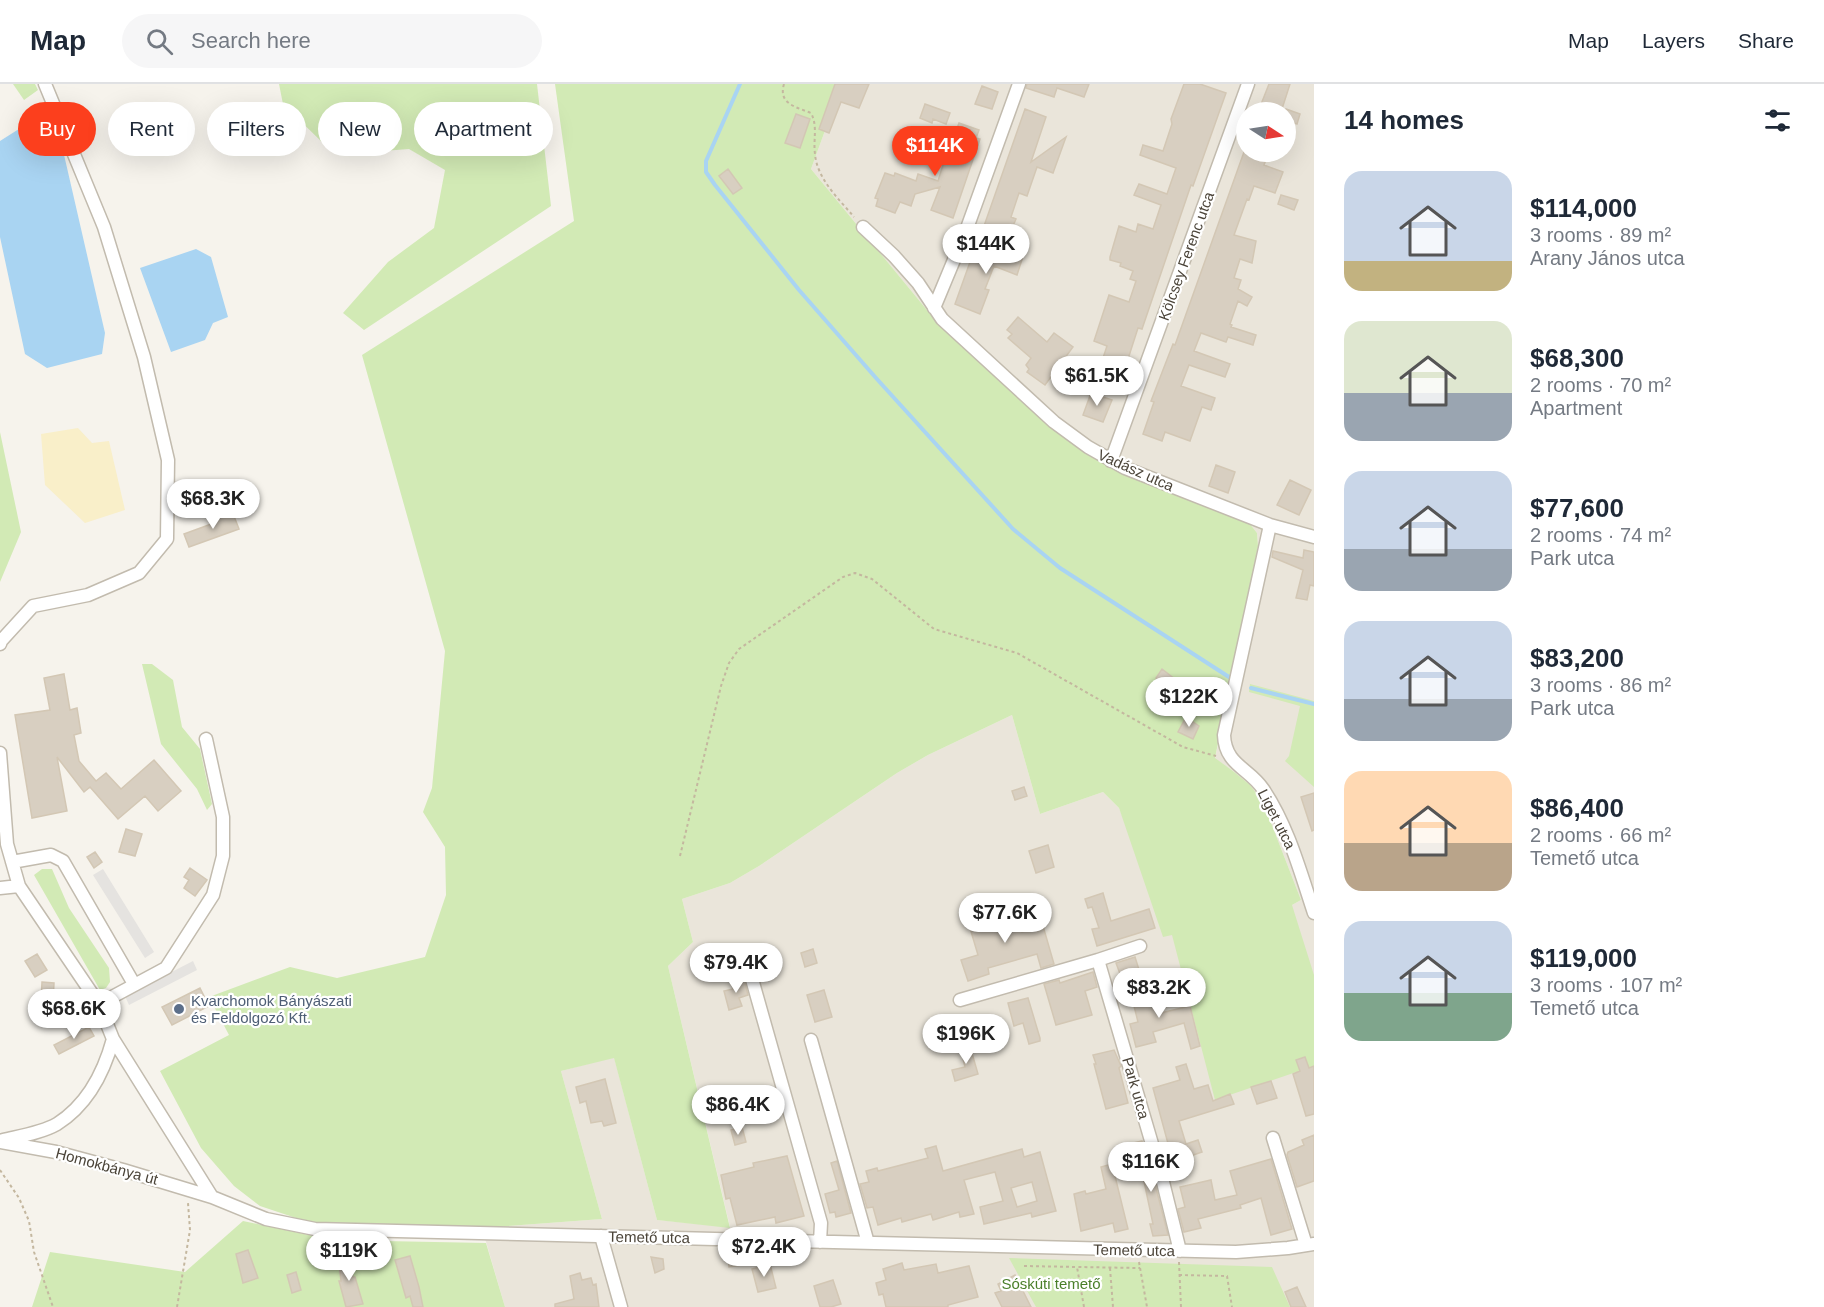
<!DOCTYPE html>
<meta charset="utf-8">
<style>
:root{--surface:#fff;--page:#f6f6f7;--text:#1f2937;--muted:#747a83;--line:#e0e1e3;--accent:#fc3f1d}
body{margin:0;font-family:Helvetica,sans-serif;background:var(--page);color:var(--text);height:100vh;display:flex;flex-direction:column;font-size:22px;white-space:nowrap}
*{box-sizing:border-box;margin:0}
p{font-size:20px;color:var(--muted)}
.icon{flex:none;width:33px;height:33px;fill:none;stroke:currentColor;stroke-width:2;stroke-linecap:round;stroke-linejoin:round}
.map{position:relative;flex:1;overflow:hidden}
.details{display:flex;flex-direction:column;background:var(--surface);width:510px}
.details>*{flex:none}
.guide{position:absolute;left:18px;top:18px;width:570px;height:54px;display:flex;gap:12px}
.needle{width:39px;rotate:102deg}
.controls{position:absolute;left:1236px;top:18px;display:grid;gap:12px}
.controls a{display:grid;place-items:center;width:60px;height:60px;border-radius:50%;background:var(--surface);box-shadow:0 6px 24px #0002;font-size:30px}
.price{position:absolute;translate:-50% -51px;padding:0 14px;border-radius:21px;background:#fff;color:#222;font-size:20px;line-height:39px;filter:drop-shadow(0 2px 3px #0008)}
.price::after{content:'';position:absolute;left:50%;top:36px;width:18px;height:14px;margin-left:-9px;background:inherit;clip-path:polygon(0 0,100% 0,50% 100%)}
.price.on{background:var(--accent);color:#fff}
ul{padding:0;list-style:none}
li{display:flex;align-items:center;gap:18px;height:150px;padding:0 30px}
li span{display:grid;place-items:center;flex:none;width:168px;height:120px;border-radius:18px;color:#555}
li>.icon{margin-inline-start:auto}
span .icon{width:72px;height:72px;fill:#fffc;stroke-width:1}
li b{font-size:26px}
h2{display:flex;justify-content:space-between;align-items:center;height:72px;padding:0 30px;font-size:26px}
.pill{padding:0 21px;border-radius:27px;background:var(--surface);box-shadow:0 6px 24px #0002;font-size:21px;line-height:54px}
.pill.on{background:var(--accent);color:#fff}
header{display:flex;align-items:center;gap:36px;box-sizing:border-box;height:84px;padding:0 30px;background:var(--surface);border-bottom:2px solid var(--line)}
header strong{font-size:28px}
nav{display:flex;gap:33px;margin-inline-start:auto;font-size:21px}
.search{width:420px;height:54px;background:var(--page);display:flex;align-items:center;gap:15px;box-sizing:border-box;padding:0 21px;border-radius:33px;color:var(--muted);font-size:22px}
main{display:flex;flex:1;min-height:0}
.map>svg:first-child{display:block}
</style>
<header>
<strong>Map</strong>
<div class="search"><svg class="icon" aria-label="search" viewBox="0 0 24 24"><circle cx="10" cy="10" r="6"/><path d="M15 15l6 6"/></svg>Search here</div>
<nav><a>Map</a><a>Layers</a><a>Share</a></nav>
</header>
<main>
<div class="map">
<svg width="1314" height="1223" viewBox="0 0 1314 1223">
<rect width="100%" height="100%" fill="#f6f3ec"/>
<path fill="#eae5da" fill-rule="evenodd" d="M842,0H1314V1223H505L482,1144L602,1135L561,987L614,973L657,1136L730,1143L668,882L693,858L682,815L730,799L759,782L897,689L928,671L1012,631L1040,730L1103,708L1119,724L1128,746L1292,821L1301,816L1263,718L1249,701L1233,687L1215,675L1258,462L1257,449L1250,440L1122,390L1085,367L936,237L811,85ZM1246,28H1286V68H1246Z"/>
<path fill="#d2eab5" d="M13,0H35L38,6L24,16Z
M279,0H537L551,122L364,246L343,229L388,178L434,144L445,86L409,65L370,68L325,61L283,20Z
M555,0H842L811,85L936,237L1086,367L1122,390L1250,440L1257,449L1258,462L1215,674L1233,687L1250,701L1263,718L1301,816L1292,821L1314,891V982L1215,1016L1172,851L1163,853L1119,724L1103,708L1040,730L1012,631L928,671L897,689L759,782L730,799L682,815L693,858L668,882L730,1144L657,1136L614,974L561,987L602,1135L482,1144L340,1142L302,1136L260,1122L234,1102L201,1064L160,987L229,951L209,913L290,883L337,894L425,873L446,811L445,763L423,728L432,704L445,567L362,271L574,137Z
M0,348L21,448L0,498Z
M142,580H152L173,596L182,643L200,665L212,720L207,726L197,705L161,660Z
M1250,600L1314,617V703L1285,677L1289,672L1300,622L1249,608Z
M42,785H52L69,824L109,884L110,898L106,904L100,906L34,791Z
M243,1137L332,1156L486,1159L505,1223H32L50,1168L185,1188Z
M1009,1174L1272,1183L1290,1223H1036Z"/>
<path fill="#f9efc9" d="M78,344L92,359L109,357L125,426L85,439L45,401L41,350Z"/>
<path fill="#e5e3e0" d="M103,785L154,868L145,874L93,791Z
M193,877L197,886L129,921L125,912Z"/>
<path fill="#a9d4f2" d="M41,31L59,49L105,249L102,270L47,284L25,270L0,153V57Z
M196,165L211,173L228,233L213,239L205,256L171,268L140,184Z"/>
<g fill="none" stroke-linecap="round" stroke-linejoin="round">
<path stroke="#a9d4f2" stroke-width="4" d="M740,0L706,77V88L715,101L799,206L876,294L1013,445L1060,484L1229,593
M1251,604L1314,620"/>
</g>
<path fill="#d8cfc1" stroke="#d3c7b4" stroke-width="1.5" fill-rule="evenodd" d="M835,0H869L859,24L841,18L829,49L819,45Z
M1027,0H1089L1084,13L1057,4L1054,13L1026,4Z
M1184,0H1200L1226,9L1193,102L1191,101L1142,245L1138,244L1128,275L1126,274L1124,281L1103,274L1107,262L1094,257L1109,211L1129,218L1136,197L1130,195L1133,187L1120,182L1121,179L1110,176V173L1119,142L1136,148L1138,140L1153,145L1161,121L1134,111L1139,100L1167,110L1176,84L1140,71L1143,61L1163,67L1172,40L1171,35Z
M1269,0H1290L1281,28H1258Z
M982,2L998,8L992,25L975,20Z
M925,20L950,29L946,40L933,35L932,39L920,34Z
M1025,25L1046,33L1031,78L1066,53L1053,89L1037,83L1027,112L1019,109L1011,133L1016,135L1009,151L984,142Z
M1286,25L1300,30L1297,40L1286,36Z
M796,30L810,35L800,64L785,59Z
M959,39L979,46L976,54L980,55L953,134L931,126L940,103L915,110L911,122L900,118L895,129L876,122L878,115L875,114L885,89L894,92L895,89L916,97L918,90L938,97L944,78L922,70L925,61L948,69Z
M1244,68H1269L1264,81L1283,88L1275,109L1254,102L1249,116L1247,115L1234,151L1256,157L1252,179L1240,175L1234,194L1241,196L1238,205L1252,213L1247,222L1238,217L1230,240L1232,241L1231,243L1256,251L1253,261L1228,253L1226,258L1201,249L1194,267L1230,280L1225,293L1189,281L1181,302L1215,314L1211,326L1202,323L1190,357L1165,348L1162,357L1143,350L1154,318L1151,317L1173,260L1175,261Z
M728,85L742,104L733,110L719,92Z
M1281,111L1298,116L1294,126L1278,120Z
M1017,156L1027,160L1017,191L994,182L985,205L989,206L980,230L955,220L975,164L997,172L998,169L1011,174Z
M1018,233L1047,258L1054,249L1073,263L1045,301L1027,288L1029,285L1026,281L1031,274L1008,254L1012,250L1007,246Z
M1091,309L1112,316L1103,338L1083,331Z
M1216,381L1235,388L1228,409L1209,402Z
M1290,396L1311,406L1299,431L1277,421Z
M232,427L239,445L189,463L184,450L214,439L213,434Z
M1304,466L1314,468V502L1310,501L1307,516L1296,514L1303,486L1272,473L1273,467L1303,474Z
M1162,585L1176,596L1171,604L1156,594Z
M64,590L70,626L77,624L81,649L74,651L79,677L96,697L106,689L121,705L154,676L181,707L158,727L145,712L118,735L90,703L84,708L57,673L67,727L32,734L15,631L50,626L44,594Z
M1186,633L1199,642L1193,655L1178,648Z
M1024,703L1027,712L1015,716L1012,707Z
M1314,709V746L1312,747L1301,713Z
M126,745L142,750L135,772L119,768Z
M1048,761L1054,783L1036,789L1029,767Z
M95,768L102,778L94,784L87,773Z
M190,784L207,796L195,812L184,804L189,796L184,793Z
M1103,809L1111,837L1149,825L1155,844L1097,862L1092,845L1099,844L1092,823L1088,824L1085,815Z
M1016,825L1022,848L1043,842L1054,880L1041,884L1037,870L988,884L989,890L968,897L961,876L978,871L970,844L978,842L976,836L984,832Z
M813,865L817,879L805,883L801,869Z
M37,870L47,886L35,893L25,877Z
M1135,873L1140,889L1122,895L1116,879Z
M1093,888L1097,903L1085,907L1092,931L1056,941L1044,900L1059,896L1060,899Z
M744,895L748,911L739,914L742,922L729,926L724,907L733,905L731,899Z
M42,898L54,899L53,919L41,918Z
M200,904L209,922L172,941L162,923Z
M1156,904L1161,929L1190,922L1200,962L1191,965L1184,939L1153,948L1156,958L1136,963L1130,940L1138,938L1131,910Z
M824,906L832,933L815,938L807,911Z
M1028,914L1040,954V957L1029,960L1023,939L1014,942L1008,919Z
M89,943L94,952L59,970L54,961Z
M969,959L978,990L955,997L952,986L965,983L960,962Z
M1114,966L1121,982L1119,984L1128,1019L1106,1025L1094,980H1096L1093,971Z
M1305,973L1309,984L1314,982V1030L1306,1032L1293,990L1300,987L1296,976Z
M1186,980L1194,1005L1208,1001L1213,1017L1230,1010L1234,1020L1179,1037L1186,1060L1198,1056L1202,1068L1173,1078L1153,1004L1180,996L1176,983Z
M605,995L616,1039L604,1042L602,1037L591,1039L586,1017L580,1019L576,1003Z
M1271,997L1277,1014L1257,1020L1251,1003Z
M742,1043L746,1058L735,1061L731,1046Z
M1314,1051V1097L1297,1103L1287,1071L1288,1068L1304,1061L1302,1056Z
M1142,1057L1154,1096L1168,1151L1153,1152L1150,1140H1153L1142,1088L1133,1059Z
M936,1062L943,1087L1022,1065L1024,1073L1040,1068L1056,1127L1032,1133L1031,1129L984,1140L980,1123L1003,1117L995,1088L964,1096L974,1130L960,1133L959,1128L933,1136L931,1130L902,1138L901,1134L878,1141L873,1123L867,1124L860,1100L869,1098L866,1087L877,1084L878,1087L928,1074L925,1065ZM1032,1098L1037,1117L1017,1123L1011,1104Z
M787,1072L804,1132L776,1139L775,1133L737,1141L730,1114L726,1115L721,1091L754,1083L753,1079Z
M1271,1075L1292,1145L1271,1151L1261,1114L1240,1121L1241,1124L1198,1135L1201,1144L1184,1148L1178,1125L1185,1123L1180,1103L1211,1096L1215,1116L1237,1111L1230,1087Z
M837,1077L851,1129L836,1133L835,1128L830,1129L825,1110L839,1106L831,1079Z
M1112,1080L1128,1145L1115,1148L1113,1139L1081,1147L1074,1110L1085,1107L1086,1110L1106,1105L1101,1083Z
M248,1166L258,1194L243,1199L236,1170Z
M350,1169L353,1193H355L363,1220L346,1223L339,1197H341L338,1171Z
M741,1170L742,1181L729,1183L728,1171Z
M410,1172L419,1203L423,1223H413L410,1212L406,1214L395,1176Z
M651,1173L663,1175L664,1185L655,1189Z
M902,1179L904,1186L936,1180L938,1189L969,1182L978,1213L948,1221V1223H886L883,1210L879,1211L876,1199L886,1196L883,1185Z
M770,1180L776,1204L758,1208L752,1185Z
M296,1188L301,1206L292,1209L287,1191Z
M580,1189L582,1196L591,1194L593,1201L596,1200L599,1223H555V1220L574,1215L570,1192Z
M1015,1191L1031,1223H1002L995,1209L1001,1207L998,1200Z
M833,1196L841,1220L831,1223H820L814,1202Z
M1297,1203L1306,1223H1291L1285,1208Z"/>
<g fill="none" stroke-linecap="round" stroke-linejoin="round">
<g stroke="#c2bbae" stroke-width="15">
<path id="minor" d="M863,143L894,172L918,199L942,235L1054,338L1088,363L1125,384L1270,441L1314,453
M934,224L966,147L1019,0
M1111,377L1248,0
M1270,441L1224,651C1225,681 1249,684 1263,705C1288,742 1300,787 1314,829
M0,560L1,557L33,522L88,511L139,489L167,455L168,376L144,273L104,143L45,0
M0,669L7,760L19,802L99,920L113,955L212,1113
M12,778L51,771L63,777L134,900
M0,804L19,802
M1098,876L1140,862
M752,895L821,1139L820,1158
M960,916L1098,876L1162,1094L1180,1167
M99,920L166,884L213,811L223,772V733L206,655
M811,956L868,1159
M1273,1054L1306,1161
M3,1056C20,1052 41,1049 57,1040C87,1021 104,988 113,955
M0,1058L56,1068L123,1086L212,1113L266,1135L315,1145L1236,1168L1288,1164L1314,1160
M601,1152L621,1223"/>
</g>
<path stroke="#c4b79f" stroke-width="2" stroke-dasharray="3 3" stroke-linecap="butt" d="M784,0C778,20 796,23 811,29C818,42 813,56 815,70C817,95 839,115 854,133
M680,772L721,602L729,579L739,565L843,493L855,489L872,495L934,545L1017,569L1183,663L1216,672
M0,1086L19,1114L29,1137L34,1168L53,1223
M1139,1178L1147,1223
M1179,1178L1181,1223
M1024,1182L1077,1183
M1110,1184L1113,1223
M1179,1191L1227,1192L1232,1223
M177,1223L190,1146L188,1119
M1084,1223L1077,1183L1140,1184"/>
<use href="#minor" stroke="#fff" stroke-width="12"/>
</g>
<circle fill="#5c6f8a" stroke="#fff" stroke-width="2" cx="179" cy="925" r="6"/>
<g text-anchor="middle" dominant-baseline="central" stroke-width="4.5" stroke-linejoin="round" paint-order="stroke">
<g font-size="15" fill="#4b4439" stroke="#fff">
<text transform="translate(1186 172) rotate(-70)">Kölcsey Ferenc utca</text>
<text transform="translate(1136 386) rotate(24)">Vadász utca</text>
<text transform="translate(1277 735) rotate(63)">Liget utca</text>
<text transform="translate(1136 1004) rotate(74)">Park utca</text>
<text transform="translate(107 1082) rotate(15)">Homokbánya út</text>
<text transform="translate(649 1153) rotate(1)">Temető utca</text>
<text transform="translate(1134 1166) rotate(1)">Temető utca</text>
</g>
<g font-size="15" fill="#4e5e75" stroke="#fff" text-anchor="start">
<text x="191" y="916">Kvarchomok Bányászati<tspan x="191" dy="17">és Feldolgozó Kft.</tspan></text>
</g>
<g font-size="15" fill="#4a7f2a" stroke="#fff">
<text x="1051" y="1199">Sóskúti temető</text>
</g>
</g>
</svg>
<div class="controls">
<a><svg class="needle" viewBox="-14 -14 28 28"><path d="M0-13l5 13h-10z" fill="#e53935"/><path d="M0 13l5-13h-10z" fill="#747a83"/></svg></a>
</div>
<b class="price on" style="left:935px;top:93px">$114K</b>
<b class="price" style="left:986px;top:191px">$144K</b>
<b class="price" style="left:1097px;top:323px">$61.5K</b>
<b class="price" style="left:213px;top:446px">$68.3K</b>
<b class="price" style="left:1189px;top:644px">$122K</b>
<b class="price" style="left:1005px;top:860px">$77.6K</b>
<b class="price" style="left:736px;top:910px">$79.4K</b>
<b class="price" style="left:1159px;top:935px">$83.2K</b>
<b class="price" style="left:74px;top:956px">$68.6K</b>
<b class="price" style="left:966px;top:981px">$196K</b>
<b class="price" style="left:738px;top:1052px">$86.4K</b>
<b class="price" style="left:1151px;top:1109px">$116K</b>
<b class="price" style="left:764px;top:1194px">$72.4K</b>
<b class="price" style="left:349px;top:1198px">$119K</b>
<div class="guide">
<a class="pill on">Buy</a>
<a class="pill">Rent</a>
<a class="pill">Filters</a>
<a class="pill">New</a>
<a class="pill">Apartment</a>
</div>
</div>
<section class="details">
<h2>14 homes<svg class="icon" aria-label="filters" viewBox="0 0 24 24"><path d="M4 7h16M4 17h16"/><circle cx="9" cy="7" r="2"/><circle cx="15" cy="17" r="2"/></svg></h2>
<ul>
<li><span style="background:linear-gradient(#c9d6e8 75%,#c2b280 0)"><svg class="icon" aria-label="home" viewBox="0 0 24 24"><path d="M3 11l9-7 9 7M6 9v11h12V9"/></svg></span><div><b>$114,000</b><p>3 rooms · 89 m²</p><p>Arany János utca</p></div></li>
<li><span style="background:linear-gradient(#dfe7d0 60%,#9aa5b1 0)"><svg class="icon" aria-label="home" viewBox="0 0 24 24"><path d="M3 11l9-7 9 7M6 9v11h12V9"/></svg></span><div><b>$68,300</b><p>2 rooms · 70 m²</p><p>Apartment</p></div></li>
<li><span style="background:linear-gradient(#c9d6e8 65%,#9aa5b1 0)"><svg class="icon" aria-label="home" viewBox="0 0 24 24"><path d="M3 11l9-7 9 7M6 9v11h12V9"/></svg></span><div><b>$77,600</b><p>2 rooms · 74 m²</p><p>Park utca</p></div></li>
<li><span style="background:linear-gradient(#c9d6e8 65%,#9aa5b1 0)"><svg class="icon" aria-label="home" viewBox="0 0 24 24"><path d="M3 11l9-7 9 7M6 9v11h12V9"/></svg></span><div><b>$83,200</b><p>3 rooms · 86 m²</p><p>Park utca</p></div></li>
<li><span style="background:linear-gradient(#ffd9b3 60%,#b9a48a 0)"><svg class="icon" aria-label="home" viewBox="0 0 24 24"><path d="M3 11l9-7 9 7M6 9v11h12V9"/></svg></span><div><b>$86,400</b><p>2 rooms · 66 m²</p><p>Temető utca</p></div></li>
<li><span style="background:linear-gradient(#c9d6e8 60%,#7fa58c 0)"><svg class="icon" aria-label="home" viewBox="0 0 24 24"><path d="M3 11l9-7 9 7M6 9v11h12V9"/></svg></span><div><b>$119,000</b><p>3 rooms · 107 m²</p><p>Temető utca</p></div></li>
</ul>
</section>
</main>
